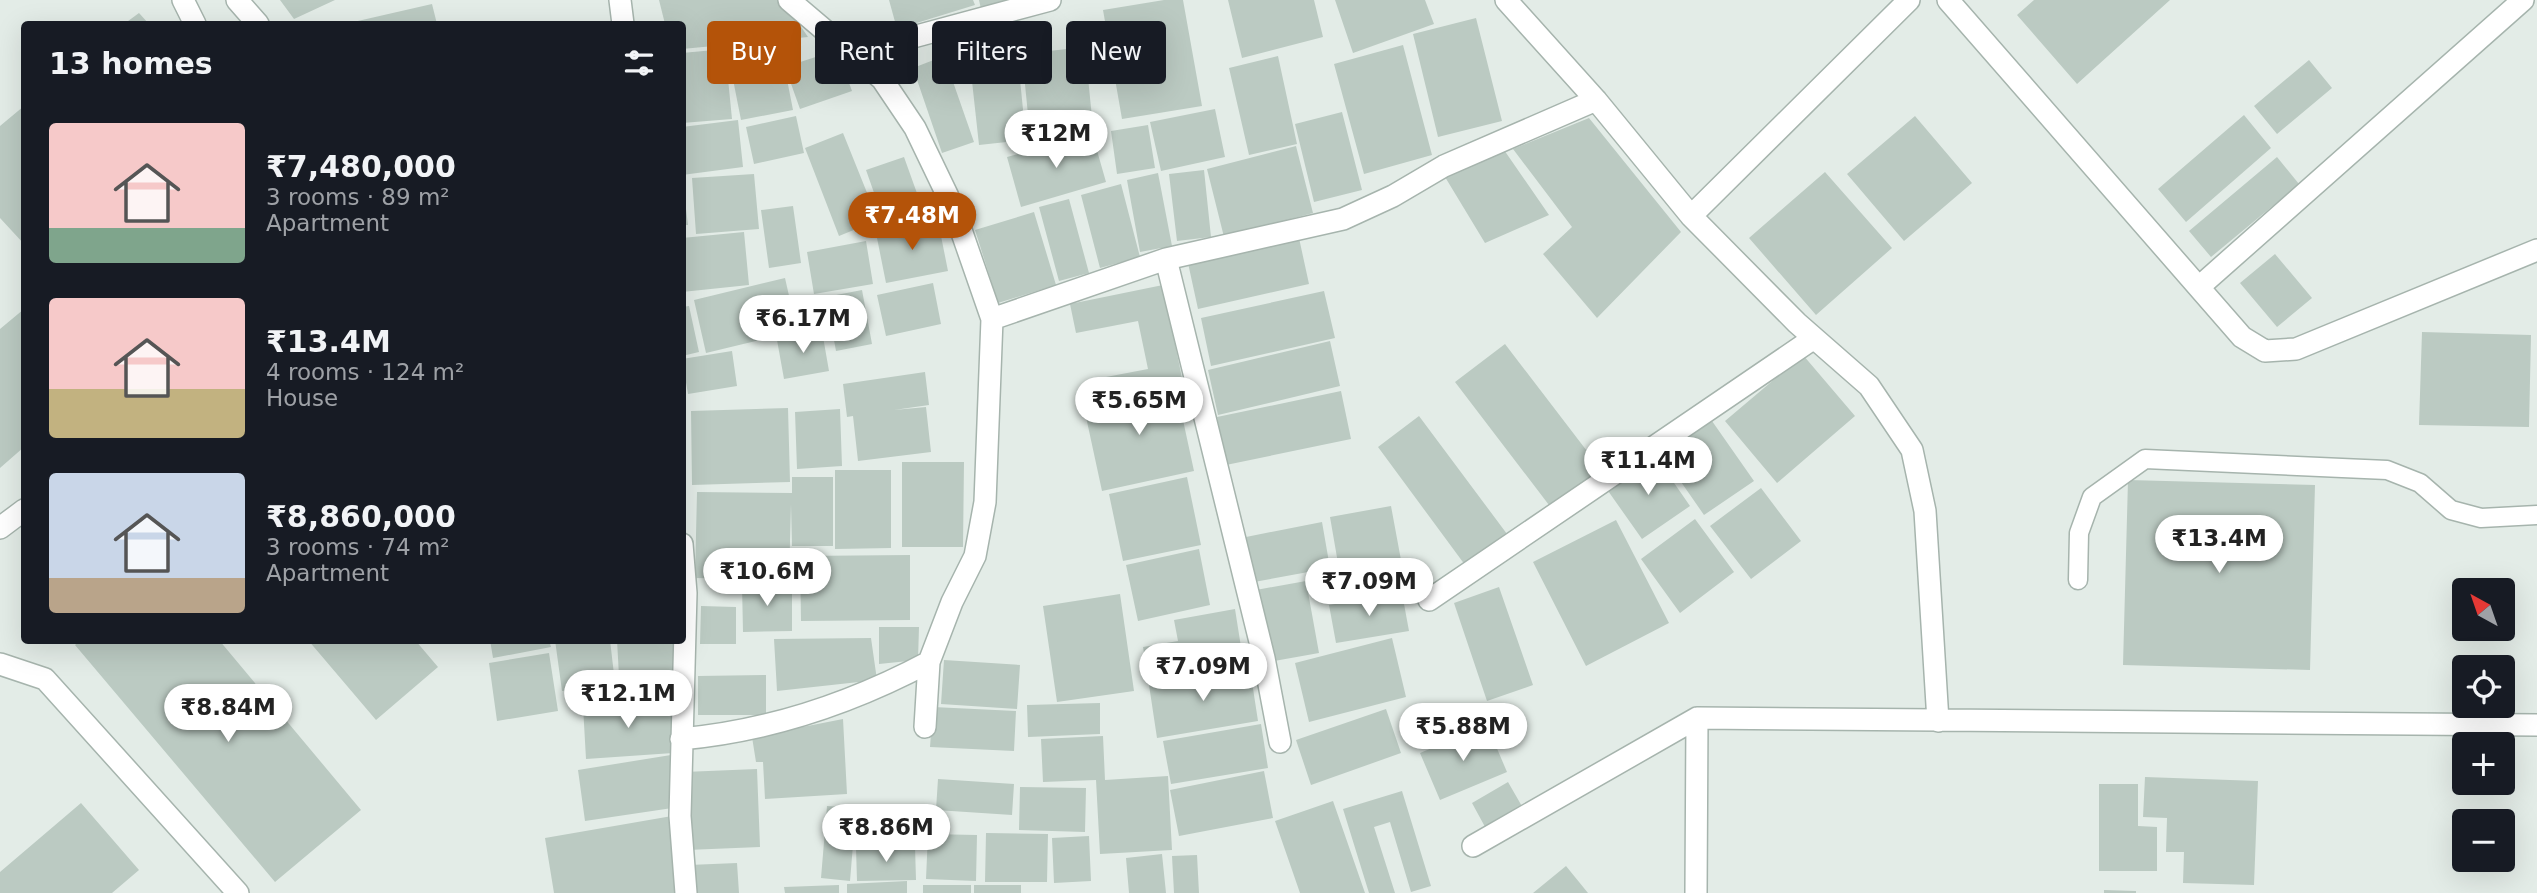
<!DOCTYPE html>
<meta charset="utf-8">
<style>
:root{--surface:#171b24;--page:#20242c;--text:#f1f3f6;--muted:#9ea1a6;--accent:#b45309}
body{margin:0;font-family:"DejaVu Sans",sans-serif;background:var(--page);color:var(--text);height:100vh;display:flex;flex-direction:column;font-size:26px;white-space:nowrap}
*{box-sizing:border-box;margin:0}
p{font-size:23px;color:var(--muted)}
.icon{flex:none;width:38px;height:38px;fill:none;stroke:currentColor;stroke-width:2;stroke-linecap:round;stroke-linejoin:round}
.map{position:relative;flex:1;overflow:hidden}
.panel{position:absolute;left:21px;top:21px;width:665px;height:623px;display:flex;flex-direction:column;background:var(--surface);border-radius:7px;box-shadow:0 7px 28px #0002}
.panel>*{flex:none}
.hud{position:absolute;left:707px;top:21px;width:665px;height:63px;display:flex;gap:14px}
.needle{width:46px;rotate:320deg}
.fabs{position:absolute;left:2452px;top:578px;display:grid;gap:14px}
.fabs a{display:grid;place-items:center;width:63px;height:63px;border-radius:7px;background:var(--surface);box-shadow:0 7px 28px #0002;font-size:35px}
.price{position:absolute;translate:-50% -60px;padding:0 16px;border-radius:24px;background:#fff;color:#222;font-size:23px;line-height:46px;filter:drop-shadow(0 2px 4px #0008)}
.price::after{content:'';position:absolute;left:50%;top:42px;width:21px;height:16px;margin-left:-10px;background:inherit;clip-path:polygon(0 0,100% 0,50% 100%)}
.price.active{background:var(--accent);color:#fff}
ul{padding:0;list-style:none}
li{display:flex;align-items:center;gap:21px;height:175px;padding:0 28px}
li span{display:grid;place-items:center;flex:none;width:196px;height:140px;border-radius:7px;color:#555}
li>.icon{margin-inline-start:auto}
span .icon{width:84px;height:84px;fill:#fffc;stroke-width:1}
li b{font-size:30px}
h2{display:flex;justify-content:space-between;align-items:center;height:84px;padding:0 28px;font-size:30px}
.chip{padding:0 24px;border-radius:7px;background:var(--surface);box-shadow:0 7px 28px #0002;font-size:24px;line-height:63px}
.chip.active{background:var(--accent);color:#fff}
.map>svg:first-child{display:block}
</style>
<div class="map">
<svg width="2537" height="893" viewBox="0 0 2537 893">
<rect width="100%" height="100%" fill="#e3ece7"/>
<path fill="#bbcac2" d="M280,0H335L294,19Z
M659,0H783L808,37L682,49V24H665Z
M889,0H973L975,5L897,29Z
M979,0H1010L981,9Z
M1164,0H1183L1202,106L1122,119L1103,10Z
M1228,0H1314L1323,37L1242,58Z
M1335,0H1425L1434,24L1353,53Z
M2034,0H2170L2077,84L2017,15Z
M432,4L437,24H349V23Z
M139,13L149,24H124Z
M1476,18L1502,121L1438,137L1413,34Z
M1403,45L1432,155L1364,174L1334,64Z
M1085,47L1093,128L1030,135L1022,54Z
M725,49L732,119L682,123V53Z
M781,49L793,110L741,120L729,59Z
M837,50L852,91L800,109L785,67Z
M944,56L974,142L942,153L913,68Z
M1278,56L1297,144L1249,155L1229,68Z
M1018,59L1026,140L979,145L970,63Z
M2309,60L2332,88L2277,134L2254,106Z
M24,106V244L0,218V126Z
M1215,109L1225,157L1161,171L1150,122Z
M1342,112L1362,190L1314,202L1295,124Z
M2244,115L2271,148L2186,222L2158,189Z
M796,116L804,153L754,164L746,127Z
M1915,116L1972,183L1904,241L1847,174Z
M1589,118L1681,232L1597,318L1543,254L1572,227L1513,149Z
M738,120L743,167L682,175V127Z
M1148,125L1155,168L1117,174L1111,131Z
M843,133L878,220L839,236L805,148Z
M1092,133L1106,182L1021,207L1007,157Z
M1296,146L1313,213L1224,237L1207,169Z
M1502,147L1549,215L1485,243L1442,172Z
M904,157L923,210L885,224L866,170Z
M2277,157L2299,184L2211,257L2189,231Z
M1204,170L1211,237L1177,241L1169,174Z
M1825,172L1892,248L1816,315L1749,238Z
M1158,173L1172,246L1140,252L1127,180Z
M754,174L759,229L696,234L692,178Z
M682,177L688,225H682Z
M1121,184L1140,257L1100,268L1081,195Z
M1069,199L1089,273L1059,281L1039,207Z
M793,206L801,263L769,268L761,210Z
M1034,212L1056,285L998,303L975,230Z
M938,221L948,271L886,283L876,233Z
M744,232L749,285L682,292V238Z
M1299,238L1309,284L1198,309L1188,263Z
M866,241L873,284L814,294L807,252Z
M2275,254L2312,298L2277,327L2240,283Z
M785,278L797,331L706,353L694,300Z
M933,283L941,324L886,336L877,295Z
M1163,285L1182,378L1088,396L1085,381L1148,369L1138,321L1076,333L1070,304Z
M862,290L872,344L836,351L826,297Z
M1324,291L1335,338L1211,366L1201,318Z
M689,306L699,352L682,356V307Z
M24,309V447L0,468V329Z
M822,331L829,371L784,379L777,340Z
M2422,332L2531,335L2529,427L2419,425Z
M1330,341L1340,386L1218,415L1208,370Z
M1505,344L1603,472L1552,509L1455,382Z
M732,351L737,386L688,394L682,359Z
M1803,355L1855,416L1777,483L1725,421Z
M925,372L929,405L894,410L926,407L931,452L858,461L853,416L847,417L843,384Z
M1175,383L1194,471L1102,491L1083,403Z
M1341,391L1351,439L1226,465L1217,417Z
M788,408L790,482L692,485L691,411Z
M840,409L842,466L797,469L795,412Z
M1419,416L1510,538L1468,569L1378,447Z
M1712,421L1754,481L1704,515L1663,456Z
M1654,454L1690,506L1642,539L1606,488Z
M902,462H964L963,547H902Z
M835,470H891V548L835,549Z
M792,477H833V546H792L791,504L789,580L695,578L697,492L792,493Z
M1187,477L1201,545L1123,561L1109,494Z
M2128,480L2315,485L2310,670L2123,665Z
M1761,488L1801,541L1751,579L1710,526Z
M1391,506L1406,587L1344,598L1330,517Z
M1695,519L1734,572L1680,613L1641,559Z
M1616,520L1669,623L1586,666L1533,562Z
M1322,522L1330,568L1254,582L1246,537Z
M1199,549L1210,605L1138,621L1126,565Z
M910,555V620L801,621L800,556Z
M1306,581L1319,653L1269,662L1256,590Z
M792,583V631L743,632L742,585Z
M1499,587L1533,685L1487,701L1454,603Z
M1402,593L1409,631L1336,643L1329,605Z
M1120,594L1134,691L1057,702L1043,606Z
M701,606L736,607V644H700Z
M1235,609L1244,666L1149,683L1143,647L1178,641L1174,620Z
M879,627H919L918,660L879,664Z
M871,638L877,680L777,691L774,639Z
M1392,638L1406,697L1309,722L1295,663Z
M80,640H219L361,810L275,882L75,645Z
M308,640H415L438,667L376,720Z
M490,640H549L551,647L493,658Z
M555,640H610L615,683L562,691Z
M617,640H676L679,691L620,694Z
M549,653L558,711L497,721L489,663Z
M944,660L1020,665L1017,709L941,704Z
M1250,669L1258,721L1157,738L1149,685Z
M766,675V715H698V676Z
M671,701L673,753L586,759L583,706Z
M1100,703V734L1028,737L1027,705Z
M933,707L1016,711L1014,751L930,747Z
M1386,709L1401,753L1311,785L1296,740Z
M843,719L847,794L765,799L763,762H756L752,737Z
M1261,724L1268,768L1171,784L1163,741Z
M1487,725L1507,772L1440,800L1420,753Z
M1103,736L1105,780L1168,776L1172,850L1100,854L1096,780L1043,782L1041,739Z
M671,755L679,807L585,821L578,770Z
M757,769L760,847L687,850L684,772Z
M1264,771L1273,818L1179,836L1170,790Z
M2145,777L2258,781L2254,885L2183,883L2184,852H2166L2167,818L2143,817Z
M938,779L1014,784L1012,815L936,810Z
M1508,782L1527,815L1490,836L1472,803Z
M2099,784H2138V826L2157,827V871H2099Z
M1020,787L1086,788L1085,832L1019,830Z
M1402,791L1431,886L1411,892L1390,822L1374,827L1395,893H1369L1343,809Z
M1333,801L1365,893H1300L1275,821Z
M81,803L139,870L112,893H0V872Z
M920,804V842H863V805Z
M827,806L856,808L850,881L821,878Z
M672,816L685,893H554L545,838Z
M986,833L1048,834L1047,882H985Z
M928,834L977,835L976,881L926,879Z
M1089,836L1091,881L1054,883L1052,838Z
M915,846L916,880L857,881L856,848Z
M1162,854L1166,893H1129L1126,858Z
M1197,855L1199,893H1174L1172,856Z
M737,863L739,893H691L689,865Z
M1566,866L1588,893H1533Z
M907,881V893H847V884Z
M839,885V893H785L784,887Z
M923,885H971V893H923Z
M974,885H1021V893H974Z
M2104,890L2136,891V893H2104Z"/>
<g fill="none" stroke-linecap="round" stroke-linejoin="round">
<g stroke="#a6b4ad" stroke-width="21">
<path id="service" d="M2078,580L2079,533L2092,497L2145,459L2387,470L2420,483L2451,510L2481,518L2537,515"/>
</g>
<g stroke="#a6b4ad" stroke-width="24">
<path id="minor" d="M183,0L195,24
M237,0L258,24
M620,0L623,24
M789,0L882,79L915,128L953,207L992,319L985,502L975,556L952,602L929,662L925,727
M1506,0L1596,100L1691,216L1797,323L1869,386L1912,450L1925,511L1938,721
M1948,0L2242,337L2265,351L2296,349L2537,250
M854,53L1050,0
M1691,216L1909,0
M1166,259L1264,658L1280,742
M2199,287L2523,0
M992,319L1166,259L1343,219L1393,196L1444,166L1596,100
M0,528L24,510
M682,544L686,593L680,816L686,893
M1429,600L1814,338
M0,664L45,679L238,893
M681,739C769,731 852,703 929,662
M1473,846L1697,718L2537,725
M1696,893L1697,718"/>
</g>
<use href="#service" stroke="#fff" stroke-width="18"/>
<use href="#minor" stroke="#fff" stroke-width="21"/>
</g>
</svg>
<div class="fabs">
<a><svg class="needle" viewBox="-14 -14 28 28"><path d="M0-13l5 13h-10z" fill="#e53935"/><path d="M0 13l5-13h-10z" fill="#9ea1a6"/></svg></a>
<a><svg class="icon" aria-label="locate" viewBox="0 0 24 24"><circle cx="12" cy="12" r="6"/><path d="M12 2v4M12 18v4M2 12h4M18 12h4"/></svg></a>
<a>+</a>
<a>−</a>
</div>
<b class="price" style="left:1056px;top:170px">₹12M</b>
<b class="price active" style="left:912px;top:252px">₹7.48M</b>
<b class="price" style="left:803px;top:355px">₹6.17M</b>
<b class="price" style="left:1139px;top:437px">₹5.65M</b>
<b class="price" style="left:1648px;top:497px">₹11.4M</b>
<b class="price" style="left:2219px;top:575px">₹13.4M</b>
<b class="price" style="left:767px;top:608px">₹10.6M</b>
<b class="price" style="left:1369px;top:618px">₹7.09M</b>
<b class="price" style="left:1203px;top:703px">₹7.09M</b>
<b class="price" style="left:628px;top:730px">₹12.1M</b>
<b class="price" style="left:228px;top:744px">₹8.84M</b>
<b class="price" style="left:1463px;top:763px">₹5.88M</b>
<b class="price" style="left:886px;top:864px">₹8.86M</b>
<div class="hud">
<a class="chip active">Buy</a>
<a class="chip">Rent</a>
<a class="chip">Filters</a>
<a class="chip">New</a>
</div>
<section class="panel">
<h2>13 homes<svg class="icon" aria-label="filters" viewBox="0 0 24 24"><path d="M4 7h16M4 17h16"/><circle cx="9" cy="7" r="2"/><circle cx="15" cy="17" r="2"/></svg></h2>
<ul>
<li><span style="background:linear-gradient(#f6c9c9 75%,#7fa58c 0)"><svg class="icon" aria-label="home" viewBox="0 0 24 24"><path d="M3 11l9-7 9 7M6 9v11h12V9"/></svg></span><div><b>₹7,480,000</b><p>3 rooms · 89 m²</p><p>Apartment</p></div></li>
<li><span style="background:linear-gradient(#f6c9c9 65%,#c2b280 0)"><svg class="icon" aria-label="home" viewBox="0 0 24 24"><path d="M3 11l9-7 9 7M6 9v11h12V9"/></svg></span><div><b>₹13.4M</b><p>4 rooms · 124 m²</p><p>House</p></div></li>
<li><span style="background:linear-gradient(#c9d6e8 75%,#b9a48a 0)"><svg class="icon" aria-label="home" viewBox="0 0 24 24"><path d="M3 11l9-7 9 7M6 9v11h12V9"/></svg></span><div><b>₹8,860,000</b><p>3 rooms · 74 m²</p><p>Apartment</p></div></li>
</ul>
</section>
</div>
